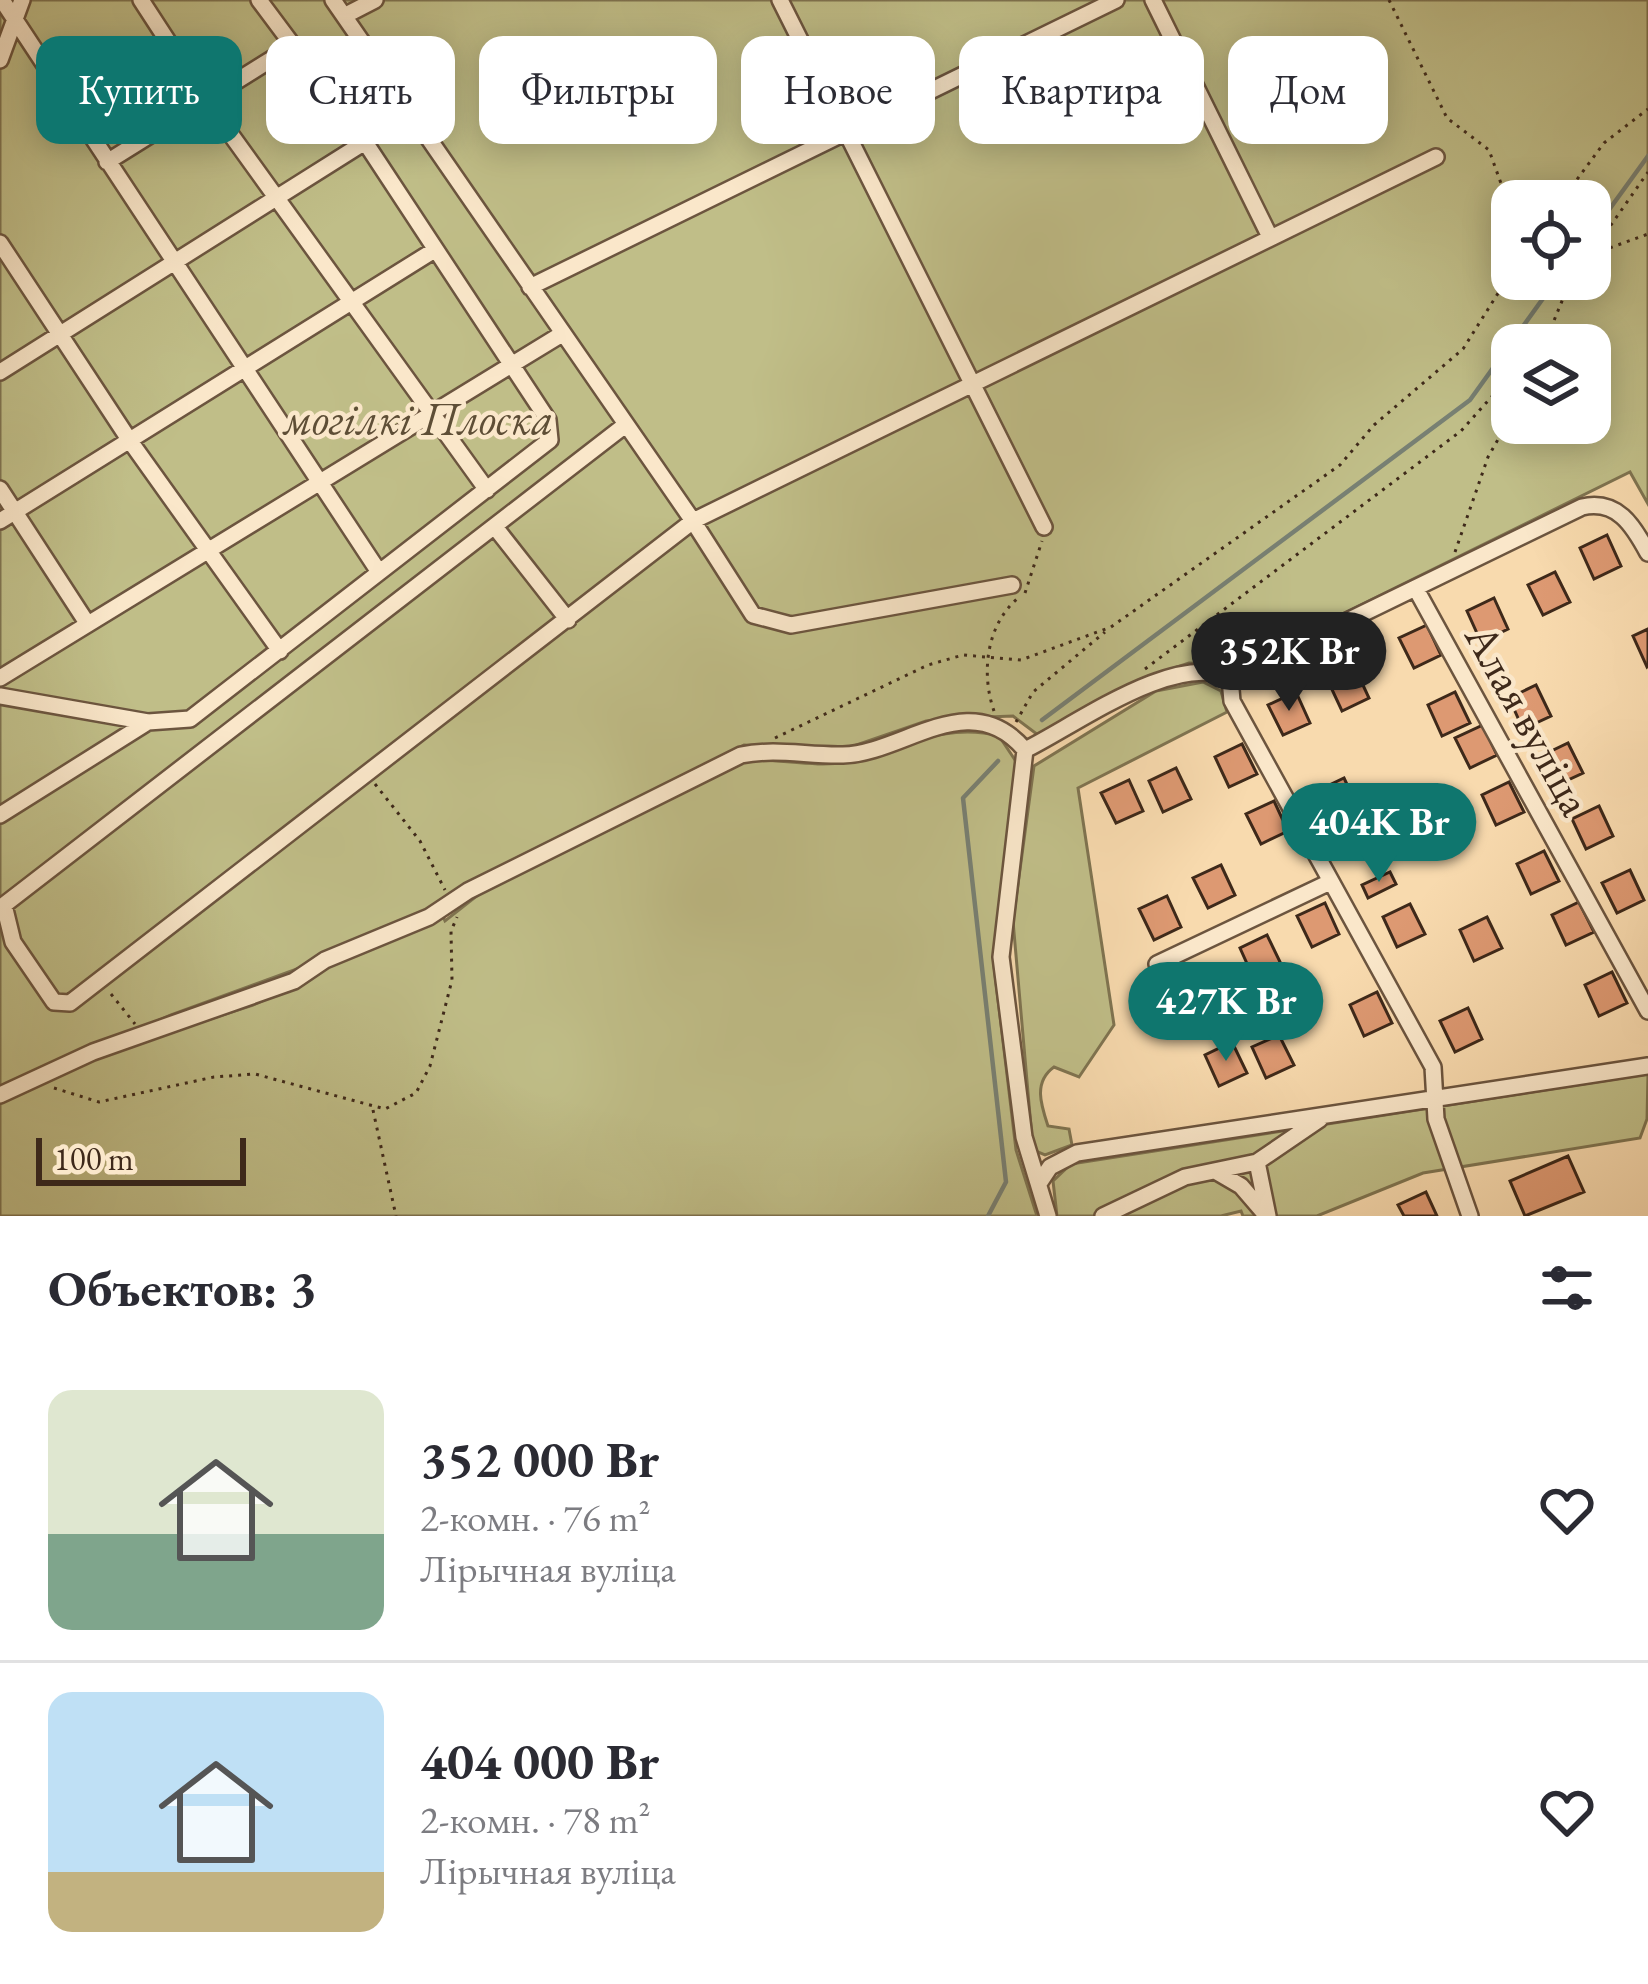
<!DOCTYPE html>
<html lang="ru">
<meta charset="utf-8">
<style>
:root{--surface:#fff;--page:#f7f7f7;--text:#2b2b33;--muted:#7c7c81;--line:#e1e1e2;--accent:#0f766e}
body{margin:0;font-family:"EB Garamond",serif;background:var(--page);color:var(--text);height:100vh;display:flex;flex-direction:column;font-size:45px;white-space:nowrap}
*{box-sizing:border-box;margin:0}
p{font-size:39px;color:var(--muted)}
.icon{flex:none;width:66px;height:66px;fill:none;stroke:currentColor;stroke-width:2;stroke-linecap:round;stroke-linejoin:round}
.map{position:relative;height:1216px;overflow:hidden}
.details{display:flex;flex-direction:column;background:var(--surface);flex:1}
.details>*{flex:none}
.hud{position:absolute;left:36px;top:36px;width:1578px;height:108px;display:flex;gap:24px}
.buttons{position:absolute;left:1491px;top:180px;display:grid;gap:24px}
.buttons a{display:grid;place-items:center;width:120px;height:120px;border-radius:24px;background:var(--surface);box-shadow:0 6px 30px #0003;font-size:60px}
.scale{position:absolute;left:36px;bottom:30px;width:210px;box-sizing:border-box;padding-left:12px;border:6px solid #3e291a;border-top:0;font-size:33px;line-height:42px;white-space:nowrap;color:#3e291a;-webkit-text-stroke:9px #fae7ca;paint-order:stroke}
.price{position:absolute;translate:-50% -102px;padding:0 27px;border-radius:42px;background:var(--accent);color:#fff;font-size:39px;line-height:78px;filter:drop-shadow(0 3px 6px #0008)}
.price::after{content:'';position:absolute;left:50%;top:72px;width:36px;height:27px;margin-left:-18px;background:inherit;clip-path:polygon(0 0,100% 0,50% 100%)}
.price.on{background:#222;color:#fff}
ul{padding:0;list-style:none}
li{display:flex;align-items:center;gap:36px;height:300px;padding:0 48px}
li+li{border-top:3px solid var(--line)}
li span{display:grid;place-items:center;flex:none;width:336px;height:240px;border-radius:24px;color:#555}
li>.icon{margin-inline-start:auto}
span .icon{width:144px;height:144px;fill:#fffc;stroke-width:1}
li b{font-size:51px}
h2{display:flex;justify-content:space-between;align-items:center;height:144px;padding:0 48px;font-size:51px}
.tag{padding:0 42px;border-radius:24px;background:var(--surface);box-shadow:0 6px 30px #0003;font-size:42px;line-height:108px}
.tag.on{background:var(--accent);color:#fff}
.map>svg:first-child{display:block}
</style>
<div class="map">
<svg width="1648" height="1216" viewBox="0 0 1648 1216">
<rect width="100%" height="100%" fill="#f8daae"/>
<filter id="stains"><feTurbulence type="fractalNoise" baseFrequency=".00167" numOctaves="4"/><feColorMatrix values="0 0 0 0 .2 0 0 0 0 .09 0 0 0 0 .02 0 0 0 .5 -.17"/></filter>
<radialGradient id="worn" r=".72"><stop offset=".6" stop-color="#630" stop-opacity="0"/><stop offset="1" stop-color="#630" stop-opacity=".3"/></radialGradient>
<path fill="#c0be88" stroke="#7f7451" stroke-width="3" fill-rule="evenodd" d="M0,0H1648V504L1630,472L1239,665L1189,663L1159,673L1038,735L1013,716L961,718L926,721L842,750L744,745L437,903L445,921L483,891L742,760C774,758 817,768 845,762C898,751 943,721 999,736L1017,763L994,966L1016,1150L1037,1216H0V1103L98,1056L253,1005L309,980L305,966L171,1015L0,1089ZM1512,201H1590V279H1512ZM1512,345H1590V423H1512Z
M1203,682L1221,691L1227,712L1078,788L1114,1025L1079,1077L1054,1067C1033,1082 1041,1105 1048,1126L1069,1129L1072,1145L1045,1155L1033,1150L1013,921L1034,766L1156,691Z
M1648,1074L1647,1119L1640,1138L1423,1173L1317,1216H1243L1241,1211L1221,1216H1057L1053,1181L1071,1164Z"/>
<g fill="none" stroke-linecap="round" stroke-linejoin="round">
<path stroke="#788073" stroke-width="4.5" d="M1590,236L1648,156
M1042,720L1470,400L1557,279
M988,1216L1006,1182L963,798L998,761"/>
</g>
<path fill="#dd9972" stroke="#3e291a" stroke-width="3" d="M1607,535L1621,566L1594,579L1580,548Z
M1555,572L1570,602L1543,615L1528,585Z
M1494,598L1508,629L1481,642L1467,611Z
M1427,625L1441,655L1414,668L1399,638Z
M1648,629V666L1647,667L1633,636Z
M1355,668L1369,698L1342,711L1328,681Z
M1536,685L1551,716L1523,729L1509,698Z
M1296,692L1310,723L1283,735L1268,705Z
M1455,692L1470,723L1442,736L1428,705Z
M1483,725L1497,755L1470,768L1455,738Z
M1568,743L1583,773L1555,786L1541,756Z
M1242,744L1257,774L1229,787L1215,757Z
M1176,768L1191,799L1163,812L1149,781Z
M1344,778L1358,808L1331,821L1317,791Z
M1129,780L1143,811L1116,823L1101,793Z
M1509,782L1524,812L1496,825L1482,795Z
M1274,801L1288,831L1261,844L1246,814Z
M1599,806L1613,836L1586,849L1572,819Z
M1544,851L1559,881L1531,894L1517,864Z
M1221,865L1235,895L1208,908L1193,878Z
M1630,870L1644,900L1617,913L1602,883Z
M1390,872L1396,884L1368,898L1362,885Z
M1167,896L1181,927L1154,940L1139,909Z
M1579,902L1594,932L1566,945L1552,915Z
M1325,903L1339,934L1312,947L1297,916Z
M1410,904L1425,934L1397,947L1383,917Z
M1487,917L1502,948L1474,961L1460,930Z
M1267,935L1282,966L1254,979L1240,948Z
M1180,968L1195,999L1167,1012L1153,981Z
M1612,972L1627,1003L1599,1016L1585,985Z
M1377,992L1392,1023L1364,1036L1350,1005Z
M1468,1008L1482,1039L1455,1052L1440,1021Z
M1279,1035L1294,1065L1266,1078L1252,1047Z
M1232,1042L1247,1073L1219,1086L1205,1055Z
M1568,1156L1584,1192L1525,1216L1510,1181Z
M1426,1192L1437,1216H1404L1398,1205Z"/>
<g fill="none" stroke-linecap="round" stroke-linejoin="round">
<g stroke="#6c553f" stroke-width="20">
<path id="minor" d="M2,0L379,572
M141,0L206,100L487,490
M333,0L693,521L1436,157
M780,0L1044,527
M1153,0L1270,237
M344,16L375,0
M0,60L22,0
M107,162L291,47
M0,243L130,441L280,651
M530,287L1116,0
M0,372L365,142
M624,426L4,905L13,942L54,1002L70,1003L693,521L753,615L791,625L1012,585
M0,489L87,623
M0,521L433,251
M495,527L568,620
M1416,589L1648,1011
M0,678L562,334
M1230,678L1232,701L1433,1067L1436,1119L1470,1216
M1230,678L1582,507C1617,499 1633,525 1648,553
M0,696L148,722L190,719L550,440L548,420L365,142L259,0
M1025,750L1001,957L1024,1137L1048,1216
M0,815L148,722
M1157,964L1330,882
M0,1095L93,1052L294,981L325,960L429,917L468,891L741,755C776,748 808,756 843,755C903,754 970,684 1025,750C1076,725 1175,651 1230,678
M1217,1172L1241,1186L1265,1214
M1040,1182L1050,1167L1077,1153L1648,1066
M1103,1216L1185,1177L1257,1162
M1268,1216L1257,1162L1320,1119"/>
</g>
<path stroke="#3e291a" stroke-width="3" stroke-dasharray="3 6" stroke-linecap="butt" d="M1389,0L1447,118L1489,150L1512,214
M1561,201L1604,143L1648,109
M1593,254L1648,234
M1590,255L1648,172
M1510,273L1512,260
M1544,345L1571,279
M1455,552L1488,457L1512,415
M1025,593L1042,541
M1145,669L1461,431L1512,374
M994,711C981,674 986,626 1017,599
M1016,722L1033,692L1105,632
M775,738L928,665L963,655L1021,660L1111,627L1340,465L1374,425L1463,349L1512,271
M375,784L420,841L445,890
M111,994L135,1024
M54,1088L99,1102L214,1077L255,1074L385,1109L416,1093L430,1066L452,980L451,931L457,917
M373,1110L396,1216"/>
<use href="#minor" stroke="#fae7ca" stroke-width="15"/>
</g>
<g text-anchor="middle" dominant-baseline="central" stroke-width="9" stroke-linejoin="round" paint-order="stroke">
<g font-size="45" font-style="italic" fill="#5e4e36" stroke="#fae7ca">
<text x="419" y="418">могілкі Плоска</text>
</g>
<g font-size="45" fill="#3e291a" stroke="#fae7ca">
<text transform="translate(1529 719) rotate(61)">Алая вуліца</text>
</g>
</g>
<rect width="100%" height="100%" filter="url(#stains)"/>
<rect width="100%" height="100%" fill="url(#worn)"/>
</svg>
<div class="buttons">
<a><svg class="icon" aria-label="locate" viewBox="0 0 24 24"><circle cx="12" cy="12" r="6"/><path d="M12 2v4M12 18v4M2 12h4M18 12h4"/></svg></a>
<a><svg class="icon" aria-label="layers" viewBox="0 0 24 24"><path d="M12 4l9 5-9 5-9-5zM3 14l9 5 9-5"/></svg></a>
</div>
<div class="scale">100 m</div>
<b class="price on" style="left:1289px;top:714px">352K Br</b>
<b class="price" style="left:1379px;top:885px">404K Br</b>
<b class="price" style="left:1226px;top:1064px">427K Br</b>
<div class="hud">
<a class="tag on">Купить</a>
<a class="tag">Снять</a>
<a class="tag">Фильтры</a>
<a class="tag">Новое</a>
<a class="tag">Квартира</a>
<a class="tag">Дом</a>
</div>
</div>
<section class="details">
<h2>Объектов: 3<svg class="icon" aria-label="filters" viewBox="0 0 24 24"><path d="M4 7h16M4 17h16"/><circle cx="9" cy="7" r="2"/><circle cx="15" cy="17" r="2"/></svg></h2>
<ul>
<li><span style="background:linear-gradient(#dfe7d0 60%,#7fa58c 0)"><svg class="icon" aria-label="home" viewBox="0 0 24 24"><path d="M3 11l9-7 9 7M6 9v11h12V9"/></svg></span><div><b>352 000 Br</b><p>2-комн. · 76 m²</p><p>Лірычная вуліца</p></div><svg class="icon" aria-label="heart" viewBox="0 0 24 24"><path d="M12 20l-8-8c-3-5 5-10 8-4 3-6 11-1 8 4z"/></svg></li>
<li><span style="background:linear-gradient(#bfe0f5 75%,#c2b280 0)"><svg class="icon" aria-label="home" viewBox="0 0 24 24"><path d="M3 11l9-7 9 7M6 9v11h12V9"/></svg></span><div><b>404 000 Br</b><p>2-комн. · 78 m²</p><p>Лірычная вуліца</p></div><svg class="icon" aria-label="heart" viewBox="0 0 24 24"><path d="M12 20l-8-8c-3-5 5-10 8-4 3-6 11-1 8 4z"/></svg></li>
</ul>
</section>
